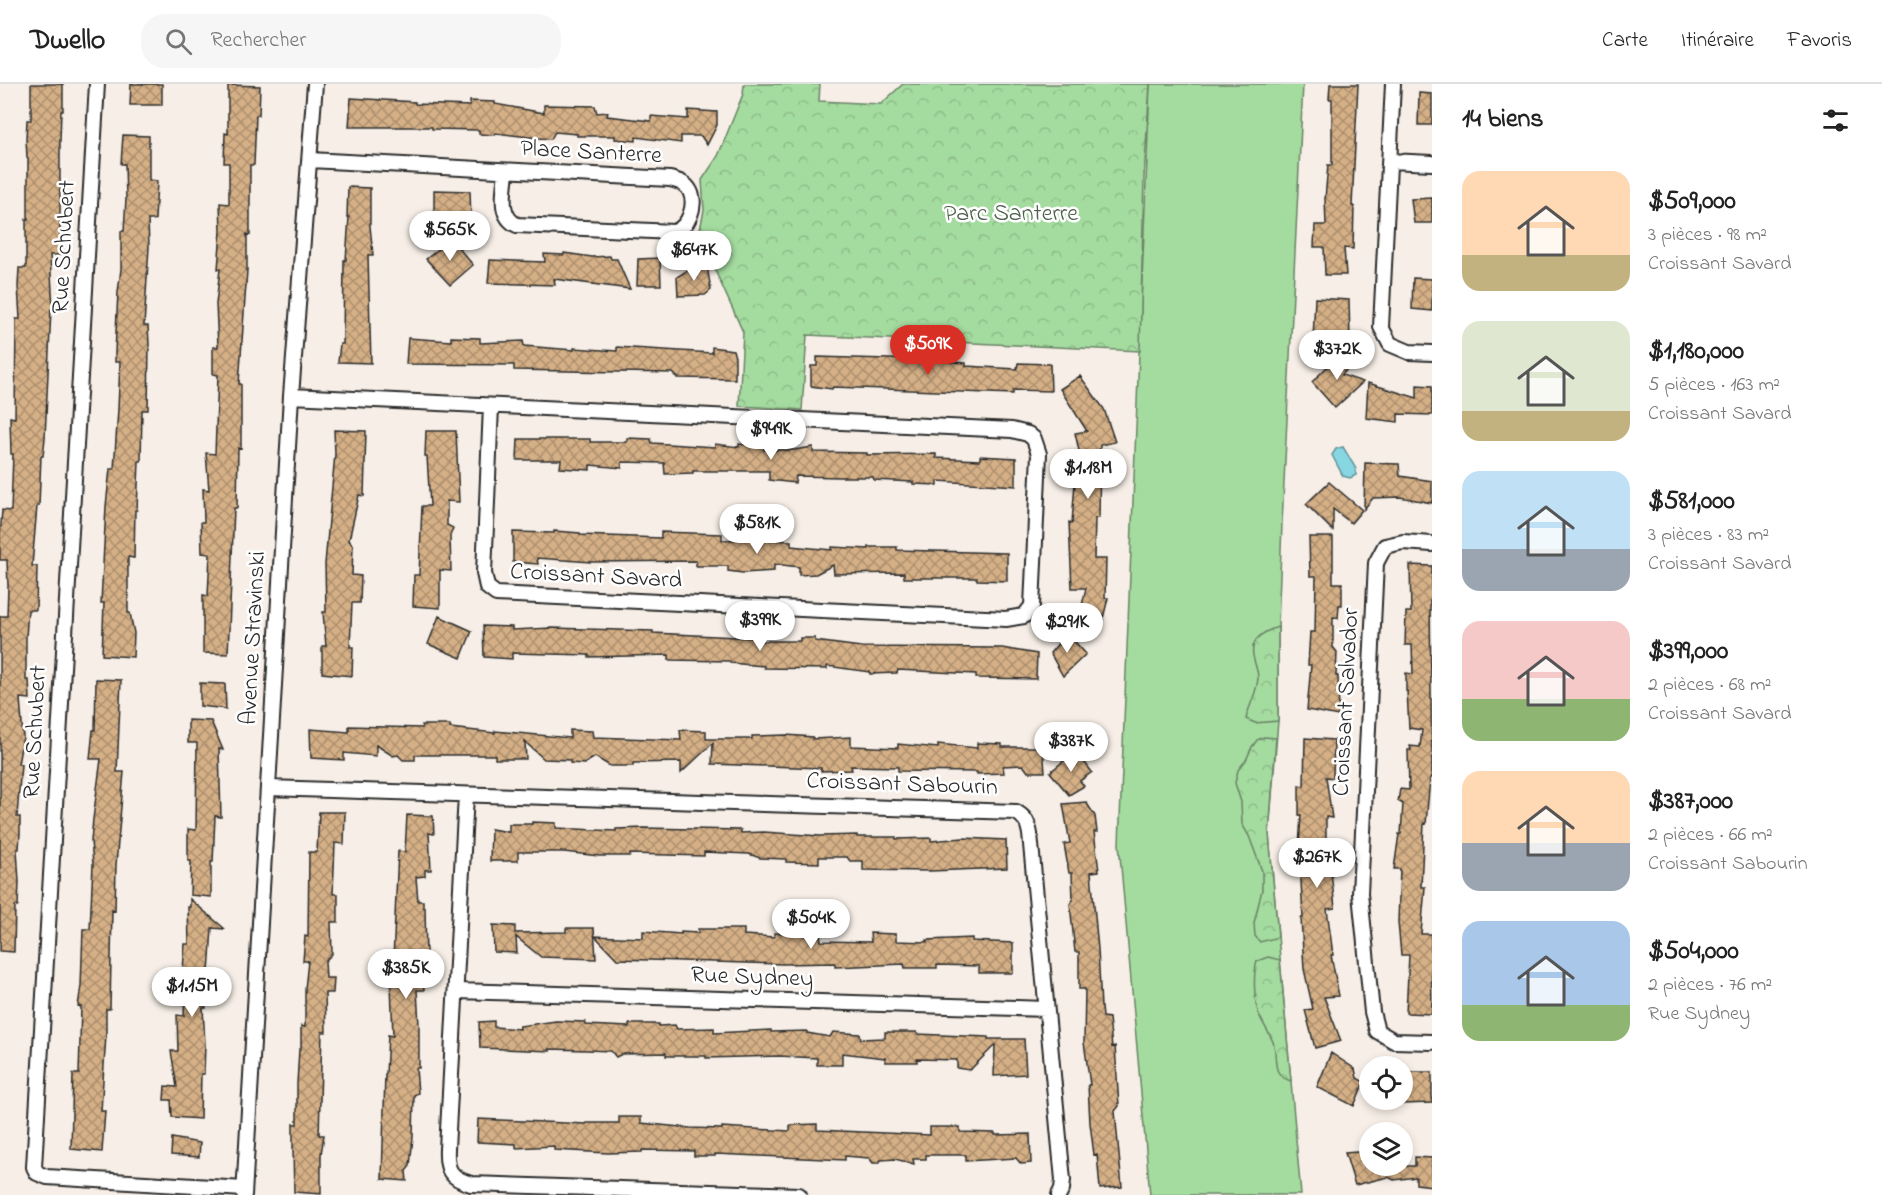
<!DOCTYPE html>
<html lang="fr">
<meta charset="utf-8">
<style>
:root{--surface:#fff;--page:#f6f6f6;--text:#222;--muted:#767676;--line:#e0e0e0;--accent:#d93025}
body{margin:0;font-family:"Indie Flower",sans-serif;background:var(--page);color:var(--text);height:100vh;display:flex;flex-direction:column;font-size:22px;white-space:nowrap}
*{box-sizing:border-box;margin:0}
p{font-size:20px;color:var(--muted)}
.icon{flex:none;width:33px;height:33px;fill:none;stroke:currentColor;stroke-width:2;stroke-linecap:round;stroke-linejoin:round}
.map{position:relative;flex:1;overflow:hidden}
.panel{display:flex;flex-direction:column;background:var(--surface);width:450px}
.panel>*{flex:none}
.buttons{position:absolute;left:1359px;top:972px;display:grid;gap:12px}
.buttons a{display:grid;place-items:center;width:54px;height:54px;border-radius:50%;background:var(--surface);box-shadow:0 3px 9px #0003;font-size:30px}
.price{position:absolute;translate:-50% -51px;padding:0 14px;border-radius:21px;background:#fff;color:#222;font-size:20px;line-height:39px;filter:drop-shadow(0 2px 3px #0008)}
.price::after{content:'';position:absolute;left:50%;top:36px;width:18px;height:14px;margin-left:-9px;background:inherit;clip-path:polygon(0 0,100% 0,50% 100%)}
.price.current{background:var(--accent);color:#fff}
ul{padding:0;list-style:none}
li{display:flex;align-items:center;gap:18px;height:150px;padding:0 30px}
li span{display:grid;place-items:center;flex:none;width:168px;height:120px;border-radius:18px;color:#555}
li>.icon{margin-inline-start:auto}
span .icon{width:72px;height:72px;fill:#fffc;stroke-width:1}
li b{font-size:26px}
h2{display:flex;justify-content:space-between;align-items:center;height:72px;padding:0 30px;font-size:26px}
header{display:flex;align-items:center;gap:36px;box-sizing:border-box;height:84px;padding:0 30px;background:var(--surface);border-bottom:2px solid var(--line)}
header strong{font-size:28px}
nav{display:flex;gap:33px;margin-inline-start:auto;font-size:21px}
.search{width:420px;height:54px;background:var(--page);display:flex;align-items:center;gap:15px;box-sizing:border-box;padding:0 21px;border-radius:24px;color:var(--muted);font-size:22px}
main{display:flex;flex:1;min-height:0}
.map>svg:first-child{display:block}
</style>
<header>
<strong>Dwello</strong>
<div class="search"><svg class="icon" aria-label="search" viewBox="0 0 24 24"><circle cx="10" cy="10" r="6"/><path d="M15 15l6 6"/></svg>Rechercher</div>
<nav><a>Carte</a><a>Itinéraire</a><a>Favoris</a></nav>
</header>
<main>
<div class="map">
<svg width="1432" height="1111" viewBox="0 0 1432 1111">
<defs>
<pattern id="forest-crowns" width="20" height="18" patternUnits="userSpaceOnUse" patternTransform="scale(1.5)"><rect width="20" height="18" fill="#a4db9f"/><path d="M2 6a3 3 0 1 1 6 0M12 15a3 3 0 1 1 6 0" fill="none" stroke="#8dbc89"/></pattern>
<pattern id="building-cross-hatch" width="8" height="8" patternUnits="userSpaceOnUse" patternTransform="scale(1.5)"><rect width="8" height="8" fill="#d5b086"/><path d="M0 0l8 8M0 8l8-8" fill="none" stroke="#ad8f6e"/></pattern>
</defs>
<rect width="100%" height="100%" fill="#f7efe7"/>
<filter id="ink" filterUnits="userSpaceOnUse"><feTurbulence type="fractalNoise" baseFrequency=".0167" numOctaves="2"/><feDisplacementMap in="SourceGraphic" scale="12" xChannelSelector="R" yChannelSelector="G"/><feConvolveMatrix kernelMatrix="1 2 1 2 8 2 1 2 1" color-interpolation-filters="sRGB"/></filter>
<g filter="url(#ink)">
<path fill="#a4db9f" stroke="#688365" stroke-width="1.5" d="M1150,0H1303L1282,440L1278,543V637L1269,750L1301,1111H1150L1119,760Z"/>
<path fill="url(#forest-crowns)" stroke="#688365" stroke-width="1.5" d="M744,0H820L819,17L881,20L903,0H1150L1144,93L1140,267L807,251L802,326L739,322L743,248L699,151L704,126L702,96L718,72L743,10Z
M1278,543V637L1255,639L1246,635C1249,621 1257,609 1258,594C1258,586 1254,579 1253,571C1250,555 1265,547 1278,543Z
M1264,653L1276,654L1269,750L1278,853L1260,858L1255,852L1254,839L1262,806V787L1249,752L1242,740L1241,718L1235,699L1238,686L1246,676L1252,663L1257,656Z
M1268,873L1280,876L1291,997C1269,990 1279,975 1273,958C1269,948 1262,939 1258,928C1254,915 1253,890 1257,877Z"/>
<path fill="#87d7e3" stroke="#629299" stroke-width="1.5" d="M1343,363L1356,385V391L1350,394L1343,392L1332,371L1336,365Z"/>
<path fill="url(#building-cross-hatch)" stroke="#2b2b2b" stroke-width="1.5" d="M31,0H63V27H61L60,56V171H50L53,225H51L45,354L43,372H41L39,422H37L32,482H37L36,526H28L26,553V596H29L30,615L20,614L23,653L18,680H21L17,733H20V749L19,765H17L19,798L18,822H15L14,868L0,867V532H7L8,502L7,476H0V452L2,426L11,427L13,370H11L10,333L15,334L16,235H20L18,202L19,184H26V135H28V74H27L26,55L27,36H31Z
M131,0H162V21H130Z
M1330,0H1358L1352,122H1354L1353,165L1344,164L1346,191H1325L1324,163H1314L1315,141H1326L1325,115L1328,81H1332V15H1329Z
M228,1L260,2L259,31H256L254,81H250V151L247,150V186L239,300H241V365L238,364L237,424H234L228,570L203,569V511L208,512L210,470L202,469L201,438H204L203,405L209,406L206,369L215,370L218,291L213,290V263H218L216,220L220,185H218L221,147L220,119L229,120V79H224L225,49L228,50Z
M1419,9L1432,10V41H1418Z
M351,14L415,18V20L470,22V17L495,18V20L544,29V21L595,22L597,29L608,28L607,32L651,37V32L688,35V26L717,28V41L707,61L701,52H681V59L636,53V57L615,55V52H577V50L555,48L551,55L538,54L495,49V51L479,50V46L432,45V43H349Z
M123,51L149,52V96L157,97L155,136H148L149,163L144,242H148L149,260L148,326H142L141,377H139L137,426H135L134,474L128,473V529H130L134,549L133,573L102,571L104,519H101L106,422L110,385H114L118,325L120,278H115V268L118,208L121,185V147H124L126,115L125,80H121Z
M348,103L370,104V142L373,171H368L371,279L338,278L340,260H343L344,176H346L349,133H347Z
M434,106L470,107L471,137L434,138Z
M1432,114V139H1414L1411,115Z
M451,155L473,181L450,201L426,175Z
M564,169L592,173L610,172L611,175H617L630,205L554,195L555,201L488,199L490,176L545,178L544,170L564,171Z
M660,174L661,201H637L638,175Z
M689,181L707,182L711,206L705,211L678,212L677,193L688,186Z
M1413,194L1432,195V227L1412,225Z
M1315,214L1349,216L1350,256H1313Z
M451,253L480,254V259L523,257L524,262L574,266V264L617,267V263L712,269V263L733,266L735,273V295L678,294L673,289L514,286V281L406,280L408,254L451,257Z
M1341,269L1353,278L1342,291L1363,298L1335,324L1312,298Z
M817,273L924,276L966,279V282L1017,285L1018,279L1050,280L1051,307L1013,306V310L833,303L832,305L811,302V282H817Z
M1080,292L1104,325L1115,358L1100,361L1099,434H1095L1094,475H1106L1105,514H1108L1101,543L1079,535L1086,504H1072L1069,438L1072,439L1075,398H1073L1074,372L1080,371L1075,349L1087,347L1060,305Z
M1368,299L1417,314V301L1432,302V331L1398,330V338L1366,334Z
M334,346L366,347L364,412L359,411L349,456L353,462L352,491L361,492L360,519H352L350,563H353L352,592L322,589V562H326L323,528H326L325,480L335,370Z
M426,347H456L459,418L447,417V441L453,444L450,452L451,487L440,486V524L413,522L414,491H419L422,422H430L427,372H425Z
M627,354L651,355L652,359L715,363V360L739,363V360L764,362V366H794L813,363V368L867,369V371L936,370V374L980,376V372L1016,374V402L938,397V401L913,400V398L874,396L873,393H839L796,392L795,399L769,396V387H693V389L665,390L664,379L622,378V384L590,381V386L560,384L561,376H517L518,355H590V358H627Z
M1365,379L1399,380L1400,392L1432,397V419L1400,413L1373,414L1364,425Z
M1329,398L1362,426L1351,439L1333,425V447L1306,420Z
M554,447L580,449V451L661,454V448L722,450V456L757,455L791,457V462L832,466V463L869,465V463H897V466L1007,469V497L977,496V494H904V489L834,490L833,481L816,490L799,491V483L774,480V487L743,489L728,487V482H696V477L591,478L537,474L538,480L513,478V448L554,449Z
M1309,453H1333V499H1342V521H1339L1338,534L1333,533V563L1337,568L1336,592H1338L1339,632L1307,626L1311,581H1308L1310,548H1315L1316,492H1310Z
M1410,481L1432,482V517H1430L1432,694H1430L1426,740L1424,739L1421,803H1425L1421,850H1431L1432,930L1406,929L1409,871H1401L1398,838L1400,785H1394L1399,750H1401L1403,720L1398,717L1400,705L1409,706L1408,666H1411L1410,662L1420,663L1422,646L1409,644L1407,607H1406V589L1413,590L1412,561H1405L1406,528H1411Z
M439,532L472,547L461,574L428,560Z
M483,542L512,543V546L552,544L653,547V549L757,554V557H800V554H815V557L861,563L1002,564L1037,570L1036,595L976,594V590L898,586L897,589L870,590V588L827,582V585L764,584V582L730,579V577L669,576V571L589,573V571L512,569V575L484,573Z
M1067,549L1086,570L1063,592L1050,569Z
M96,595L121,596L117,688H124L116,781L115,827L112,826L110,925H106V951L101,1027H105L102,1068L71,1065L73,990H79L81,923L78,922L81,902L83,845H90L93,780L91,757L93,735L101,675H90L93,646H95Z
M200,599L225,600L226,625L200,622Z
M188,636L211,637L223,666L219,665L221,733L215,732L213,778H211V813L190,811L191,777H188V745L196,746L197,659H188Z
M422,641H450V644L495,649V647L570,654V646L592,647L593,653L681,656L680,646L706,647V655H752V652L786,651L813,653V655L851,653V662L898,664V660L938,664V660L977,664V659L1002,660V663H1043L1045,688H1028L1023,681L1003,682L1004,689L977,690V688L898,687V683L851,682L852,686L821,687V684L712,680L713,659L681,689V678L633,679V682H610L595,673L584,680L570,679V676L544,675L525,658L526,675H495V671H415V676H403L398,671L393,672L376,661V672L344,669V676L311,674L310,645L349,648V642L422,644Z
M1305,654L1334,656L1333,694L1326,693L1332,734L1326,733V788H1331L1335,824L1327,825L1333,871H1331L1339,912L1324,913L1341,957L1315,964L1305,926L1313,925L1304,885L1301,834H1303L1300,778H1298L1301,731H1299V701L1304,702Z
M1076,667L1092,688L1080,697L1084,702L1069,711L1050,688Z
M1086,718L1095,732L1097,748H1094L1099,787L1091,788L1098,865L1101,923H1102L1103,933L1109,934L1112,963L1115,962L1119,1022L1115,1027L1122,1103L1100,1105L1097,1070L1094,1071L1090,1039L1088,1001H1090L1084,958L1085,905H1079V868H1075L1070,820L1073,816L1072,789H1069L1064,760L1070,759L1063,720Z
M319,728H345L344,760L335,759L333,810H338V838H331L332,870L325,877L326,894H334L333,909H325L326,948H322L319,1051H324L321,1070V1110L294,1108L293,1067V1040H297V1000L299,965H301V942L305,943V905L308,877H303L305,852L308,853L309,768H317Z
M407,731L433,732L434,750L429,749L431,786H425V792L416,793L418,817H423V823H425L426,872H422L424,906H417L419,941V984H416L418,1009L414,1011L413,1053L410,1082L406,1087L407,1097L382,1095L385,990H386L388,951L393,952L390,876H393L398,767L405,768Z
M532,738L556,739V744L616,747V745L644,744L741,746V749L764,748L820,752L857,751V753H896V755L931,754V757L963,754L1006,756L1007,784L930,787L863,786V777H850L847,773H819V779L786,778V775L760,774L749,770L704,768V772L630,770V772H599L564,768H518V777H490L491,745L509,748V740H532Z
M190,815L225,845L212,844L207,918L204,917L206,924H203L205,960L204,990H201L200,1035L172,1033L171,1016H164L165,1002L177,1003L171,967H178L177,931L184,932L186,886H183L185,860H189L188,823H190Z
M493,841L515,842V849L566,848V844H594L596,875L541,873L516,853L517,869L494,868Z
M698,845H744V851L774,853V849H820L821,857L871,858L870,849L896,850V857L927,858V856L972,854V857L1013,859V889H979V882L937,881V884H905L904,880L835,883V879L783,880L617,875L595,852L643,854V847L681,850V848L698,849Z
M494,937V943L520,945L519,942L556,937L585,938V941L629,943V940H659V942L675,941L677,945L714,944V949L771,946V948L807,947V949L830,953L833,948L860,950L861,955L885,954V948H917V950L988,953V955H1024L1026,990L994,992L995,961L970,986L957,984V976L917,975V978H885V974L842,969V981H817V974L779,972L706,974V972H666V969L622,970L616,973L611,967L587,966L549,965L550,967L480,964L479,938Z
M1331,969L1355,985L1357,994L1364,998L1354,1022L1317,1003Z
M1402,988H1432V1019L1402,1020Z
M619,1033H641V1039L690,1044L722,1045V1043L790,1047V1041L817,1040V1046L930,1051V1043H960V1048L995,1049V1051L1030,1050L1031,1079L1021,1080L1016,1074L966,1077V1071H926V1075H913L914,1080L895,1075L881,1076L879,1079H873L869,1074L845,1072V1076L715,1070V1072H694V1067L642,1066V1068L608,1069L554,1066V1062L516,1064V1060L477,1058L478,1035L586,1040V1039H619Z
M172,1054L200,1059L199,1073L171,1071Z
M1370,1067V1082H1415V1073L1432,1074V1102L1416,1100V1093L1394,1096L1388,1093L1355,1101L1345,1069Z"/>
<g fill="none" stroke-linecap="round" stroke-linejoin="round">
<g stroke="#2b2b2b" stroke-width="18">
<path id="minor" d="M97,0L34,1083L37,1089L47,1093L244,1105
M1393,0L1381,243L1390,260L1409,268L1432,269
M310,76L670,95C678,97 686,99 690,107C697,121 689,143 674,148L517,141C497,132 505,105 506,87
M1390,77L1432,79
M291,312L1012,346L1028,350L1034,355L1039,370L1032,522L1024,532L1006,535L496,510L487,503L484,489L491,322
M1432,460L1403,458L1385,462L1376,479L1360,810L1372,928L1377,947L1394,957L1432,958
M268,704L1016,728C1026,734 1028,739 1030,750L1063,1096L1062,1105L1059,1111
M466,711L447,1065C446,1086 450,1094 471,1100L799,1111
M456,907L1046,925
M244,1111L291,312L315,0"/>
</g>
<use href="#minor" stroke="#fff" stroke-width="14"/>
</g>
</g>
<g text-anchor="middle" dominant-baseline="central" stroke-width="5" stroke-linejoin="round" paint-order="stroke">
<g font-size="24" fill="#2b2b2b" stroke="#fff">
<text transform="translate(591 69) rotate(3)">Place Santerre</text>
<text transform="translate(65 163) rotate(-87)">Rue Schubert</text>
<text transform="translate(596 493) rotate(3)">Croissant Savard</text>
<text transform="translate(254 554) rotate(-87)">Avenue Stravinski</text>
<text transform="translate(1347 618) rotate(-87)">Croissant Salvador</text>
<text transform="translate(36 648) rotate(-87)">Rue Schubert</text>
<text transform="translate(902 701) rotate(2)">Croissant Sabourin</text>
<text transform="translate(752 894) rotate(2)">Rue Sydney</text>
</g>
<g font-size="24" fill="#4f604e" stroke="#fff">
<text x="1011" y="130">Parc Santerre</text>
</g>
</g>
</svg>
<div class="buttons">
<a><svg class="icon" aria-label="locate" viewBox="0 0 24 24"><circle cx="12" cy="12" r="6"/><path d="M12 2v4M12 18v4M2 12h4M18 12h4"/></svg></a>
<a><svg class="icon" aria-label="layers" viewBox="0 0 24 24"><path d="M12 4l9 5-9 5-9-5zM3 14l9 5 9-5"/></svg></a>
</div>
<b class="price" style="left:450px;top:178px">$565K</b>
<b class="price" style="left:694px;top:198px">$647K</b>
<b class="price current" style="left:928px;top:292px">$509K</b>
<b class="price" style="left:1337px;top:297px">$372K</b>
<b class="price" style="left:771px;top:377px">$949K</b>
<b class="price" style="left:1088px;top:416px">$1.18M</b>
<b class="price" style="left:757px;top:471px">$581K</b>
<b class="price" style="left:760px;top:568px">$399K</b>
<b class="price" style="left:1067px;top:570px">$291K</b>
<b class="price" style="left:1071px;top:689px">$387K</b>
<b class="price" style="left:1317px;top:805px">$267K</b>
<b class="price" style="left:811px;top:866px">$504K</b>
<b class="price" style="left:406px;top:916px">$385K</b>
<b class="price" style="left:192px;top:934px">$1.15M</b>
</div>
<section class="panel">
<h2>14 biens<svg class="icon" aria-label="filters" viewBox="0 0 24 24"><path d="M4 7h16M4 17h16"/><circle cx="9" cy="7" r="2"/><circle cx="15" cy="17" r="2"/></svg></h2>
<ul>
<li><span style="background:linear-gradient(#ffd9b3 70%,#c2b280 0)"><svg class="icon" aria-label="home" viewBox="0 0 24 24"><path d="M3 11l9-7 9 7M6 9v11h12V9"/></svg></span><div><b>$509,000</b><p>3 pièces · 98 m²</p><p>Croissant Savard</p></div></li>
<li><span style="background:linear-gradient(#dfe7d0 75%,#c2b280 0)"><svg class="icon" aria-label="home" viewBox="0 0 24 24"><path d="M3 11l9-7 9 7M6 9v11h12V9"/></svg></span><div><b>$1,180,000</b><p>5 pièces · 163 m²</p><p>Croissant Savard</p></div></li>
<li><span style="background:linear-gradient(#bfe0f5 65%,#9aa5b1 0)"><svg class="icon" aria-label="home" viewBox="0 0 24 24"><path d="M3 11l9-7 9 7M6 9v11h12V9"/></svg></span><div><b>$581,000</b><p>3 pièces · 83 m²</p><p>Croissant Savard</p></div></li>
<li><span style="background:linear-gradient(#f6c9c9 65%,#8fb573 0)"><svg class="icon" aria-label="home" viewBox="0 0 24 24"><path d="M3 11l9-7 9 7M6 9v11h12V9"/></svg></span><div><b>$399,000</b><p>2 pièces · 68 m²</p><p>Croissant Savard</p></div></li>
<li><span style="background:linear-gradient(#ffd9b3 60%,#9aa5b1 0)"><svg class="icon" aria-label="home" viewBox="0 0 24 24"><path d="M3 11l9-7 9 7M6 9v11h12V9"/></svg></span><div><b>$387,000</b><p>2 pièces · 66 m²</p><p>Croissant Sabourin</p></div></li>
<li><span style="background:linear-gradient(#a9c7e8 70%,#8fb573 0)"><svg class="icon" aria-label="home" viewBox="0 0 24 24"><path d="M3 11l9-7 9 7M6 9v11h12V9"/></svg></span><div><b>$504,000</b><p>2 pièces · 76 m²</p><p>Rue Sydney</p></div></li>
</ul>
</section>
</main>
